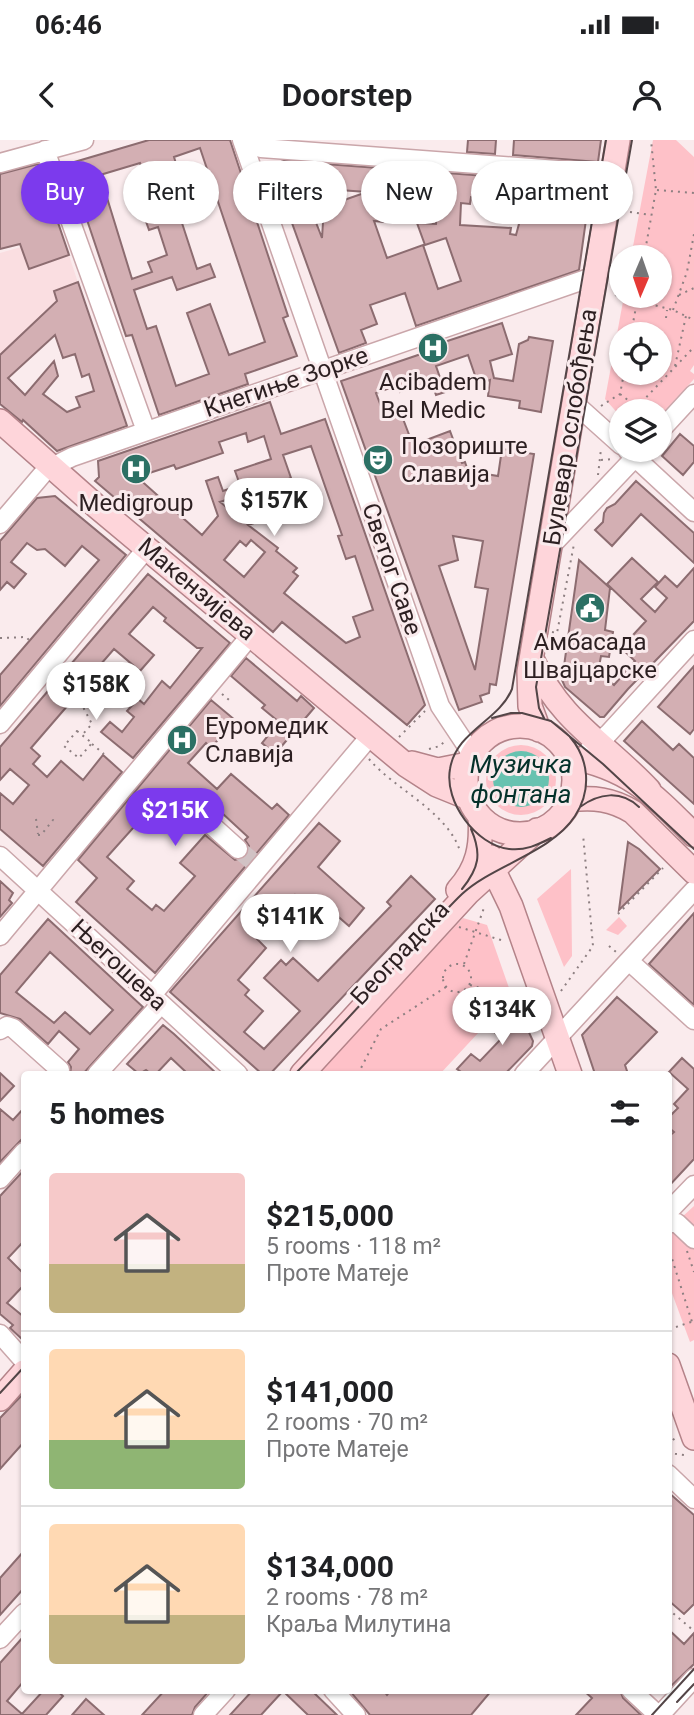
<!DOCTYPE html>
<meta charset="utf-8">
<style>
:root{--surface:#fff;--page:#f2f2f2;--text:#202124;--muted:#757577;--line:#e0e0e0;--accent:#7c3aed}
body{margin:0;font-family:Roboto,sans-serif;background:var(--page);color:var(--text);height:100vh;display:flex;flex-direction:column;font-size:26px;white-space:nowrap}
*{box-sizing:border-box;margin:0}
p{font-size:23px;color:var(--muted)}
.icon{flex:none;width:38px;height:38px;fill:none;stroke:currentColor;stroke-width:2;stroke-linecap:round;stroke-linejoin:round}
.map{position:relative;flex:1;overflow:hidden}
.sheet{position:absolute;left:21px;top:931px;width:651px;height:623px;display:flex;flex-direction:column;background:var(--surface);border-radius:7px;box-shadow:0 2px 5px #0004}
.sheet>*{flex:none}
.top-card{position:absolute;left:21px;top:21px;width:653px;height:63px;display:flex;gap:14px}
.needle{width:46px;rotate:182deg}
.controls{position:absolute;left:609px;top:105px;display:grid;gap:14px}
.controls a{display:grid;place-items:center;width:63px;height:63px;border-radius:50%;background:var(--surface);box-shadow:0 2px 5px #0004;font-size:35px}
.price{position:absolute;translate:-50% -60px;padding:0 16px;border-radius:24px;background:#fff;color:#222;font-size:23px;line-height:46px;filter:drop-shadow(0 2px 4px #0008)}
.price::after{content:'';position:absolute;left:50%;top:42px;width:21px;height:16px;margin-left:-10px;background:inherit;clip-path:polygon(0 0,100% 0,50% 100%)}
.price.active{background:var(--accent);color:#fff}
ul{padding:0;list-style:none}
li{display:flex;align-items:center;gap:21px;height:175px;padding:0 28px}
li+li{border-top:2px solid var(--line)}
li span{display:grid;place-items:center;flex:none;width:196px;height:140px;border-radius:7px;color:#555}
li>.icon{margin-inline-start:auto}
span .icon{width:84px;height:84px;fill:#fffc;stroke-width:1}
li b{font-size:30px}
h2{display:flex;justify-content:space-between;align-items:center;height:84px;padding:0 28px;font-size:30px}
.pill{padding:0 24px;border-radius:32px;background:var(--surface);box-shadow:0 2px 5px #0004;font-size:24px;line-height:63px}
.pill.active{background:var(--accent);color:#fff}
.status{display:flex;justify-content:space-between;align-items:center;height:49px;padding:0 35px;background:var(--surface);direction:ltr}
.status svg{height:19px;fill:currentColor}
header{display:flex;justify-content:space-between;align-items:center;height:91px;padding:0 28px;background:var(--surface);font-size:32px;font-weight:600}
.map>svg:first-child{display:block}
</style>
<div class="status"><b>06:46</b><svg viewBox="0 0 49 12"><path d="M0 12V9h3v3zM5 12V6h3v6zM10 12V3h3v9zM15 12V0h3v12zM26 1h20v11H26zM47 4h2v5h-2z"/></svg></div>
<header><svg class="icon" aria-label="back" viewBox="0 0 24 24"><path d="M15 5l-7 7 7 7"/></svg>Doorstep<svg class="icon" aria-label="person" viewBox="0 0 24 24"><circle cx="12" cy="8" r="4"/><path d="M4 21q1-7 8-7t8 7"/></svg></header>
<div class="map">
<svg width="694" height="1575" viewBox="0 0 694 1575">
<rect width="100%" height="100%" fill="#faebed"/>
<path fill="#fadee1" d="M21,107L29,129L69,115L91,183L75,181L50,200L0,245V113Z"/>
<path fill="#fec1c8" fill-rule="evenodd" d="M653,0H676L694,17V225L690,231L694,234V239L660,276V271H621V277L605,259L624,156H660V117H631ZM621,194H660V233H621Z
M486 640a35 35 0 1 1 70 0a35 35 0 1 1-70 0Z
M571,729L572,816L564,827L537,759Z
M619,777L627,786L618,795L606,790Z
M463,778L487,785L509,848L506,863L440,934H316Z
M694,1066V1200L690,1202L669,1145V1089Z"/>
<path fill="#68c2b0" d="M493 639a28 28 0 1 1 56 0a28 28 0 1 1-56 0Z"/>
<path fill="#d3afb3" stroke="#8c6c70" stroke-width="2" fill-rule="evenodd" d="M149,0H230L288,176L283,178L297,216L245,234L248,244L159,275L132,195L126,196L84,71L87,70L71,23ZM200,8L265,202L229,215L210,164L187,173L209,234L176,246L156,186L147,189L134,150L172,137L177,150L215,137L210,124L197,129L181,80L200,74L194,56L182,60L171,28L177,27L174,17ZM140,23L155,69L143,73L149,90L158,87L167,115L148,122L152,132L132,139L100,35Z
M468,0H496L495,14L467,12Z
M514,0H601L598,22L513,15Z
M284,21L514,38L513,60L471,57L470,64L461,63L460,85L511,88L510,94L516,95L531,39L591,44L579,130L416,186L405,153L370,165L377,184L361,190L366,203L339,213L271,25ZM298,36L326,38V49L367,52L324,67L322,98ZM385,58L438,62L436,84L417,83L425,105L446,98L461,141L438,149L423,105L387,118L374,81L383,82Z
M38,24L69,115L29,129L20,104L0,109V34Z
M78,142L127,286L57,311L23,280L22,282L0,264V215L57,161L54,151ZM55,195L63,218L75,214L82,237L89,234L94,251L76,257L80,267L67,272L43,254L58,236L54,221L25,255L8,238Z
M502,183L512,214L490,221L494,238L513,241L519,204L528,200L529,197L553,201L541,272L519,268L520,261L488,256L490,240L478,244L468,215L436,226L445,252L436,255L431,241L400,252L398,245L376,253L385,277L400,271L413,305L450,291L462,323L465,322L468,331L498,336L502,309L534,314L496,545L490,544L489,553L480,556L482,562L459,570L341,241L421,214L420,210ZM453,396L483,401L475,447L488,449L475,530L439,426L458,420Z
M270,262L281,294L325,279L425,565L407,585L282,482L273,492L95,341L99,337L98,321ZM246,293L248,302L264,296L271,319L235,331L240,345L223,351L218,337L206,341L218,376L202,395L137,337L174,325L176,329L223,313L219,302ZM311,306L342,395L338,396L346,419L355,416L373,470L353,477L360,497L346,503L284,453L298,436L293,432L297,428L276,411L278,408L248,385L286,373L276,344L291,338L283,315ZM254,351L261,370L239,377L220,362ZM251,400L265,412L244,437L224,420L240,401L246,406Z
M680,294L694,306V322L683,335L662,316Z
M636,341L694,393V423L641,374L612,406L595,390L603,382L604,373L607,368L615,364Z
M55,356L126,415L0,566V535L99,420L82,406L65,426L45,409L37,410L27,403L11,422L26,434L14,448L7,442L0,450V401L37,358Z
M632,418L658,442L641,459L655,472L667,458L655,447L665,436L677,447L694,428V481L628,549L604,577H600L565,547L562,540L579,420L610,448L605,490L613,492L609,517L601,516L598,532L614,545L635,521L621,508L646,481L607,444Z
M148,434L230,503L133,618L101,592L110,582L122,592L134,577L127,571L138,559L144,564L162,541L170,548L202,508H197L164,481L166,478L153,467L129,494L154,515L140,531L114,509L94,532L107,543L87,567L75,557L31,608L40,616L33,624L47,637L61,621L83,640L103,615L122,632L43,726L0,689V653L13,664L29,645L10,629L0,640V607Z
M246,518L297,561L301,556L314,568L275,614L262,603L279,582L262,568L265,565L231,536Z
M694,526V589L690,594L658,567Z
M211,560L235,580L211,608L206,603L188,623L217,649L231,634L272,669L277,664L289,675L155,833L76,762L97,738L78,720ZM158,660L183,678L178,684L185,690L209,661L248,697L245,700L249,706L246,717L235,720L205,695L180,723L195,736L164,771L156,765L152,770L127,749L134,741L107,717Z
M642,581L673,610L679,604L694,618V664L624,601Z
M319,683L340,701L318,727L364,768L349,786L326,766L318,776L295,755L277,776L295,792L288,800L270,784L257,799L266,808L238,840L249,850L245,855L263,871L244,892L264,909L300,871L264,838L281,820L286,825L293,818L318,841L391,766L387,762L411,736L435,759L270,934H262L170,852Z
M628,702L639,709L660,729L619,770Z
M0,741L13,753L9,760L12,763L0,777Z
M694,773V865L649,824Z
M48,779L143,867L83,934H70L71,927L68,922L79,909L59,891L48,904L20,879L0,873V835ZM50,812L113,870L90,894L65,872L54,883L16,852Z
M617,857L657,892L625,925L628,934H595L582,895Z
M505,870L520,873L533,901L532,906L505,934H464L457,929L471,914L480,921L501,899L488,885Z
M163,885L174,894L217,934H188L171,918L156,934H151L146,930L139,934L127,924Z
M682,918L694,929V1019L668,1047V997L674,992L668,987V978L678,968L674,964L688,949L669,932Z
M0,933L14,946L0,961Z
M24,968V997L0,1022V969L13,980Z
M24,1030V1101L8,1118L24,1134V1145L7,1163L24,1177V1201L10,1188L13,1185L0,1174V1056Z
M24,1253V1302L0,1329V1278Z
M668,1352L694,1375V1464L684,1474L668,1460Z
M24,1411V1448L0,1475V1438Z
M668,1489L684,1504L694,1493V1524L668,1549Z
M24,1496V1541L7,1561L22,1574L44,1550H56L63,1556L46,1575H0V1523Z
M165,1550H210L195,1567L192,1575H142Z
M253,1550H311L337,1575H308L283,1551L261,1575H230Z
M349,1550H383L387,1555L391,1550H492L471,1575H370Z
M583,1550H620L623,1558L641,1575H576L592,1558Z
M86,1559L104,1575H72Z"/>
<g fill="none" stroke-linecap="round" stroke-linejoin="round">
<path stroke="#d1c2c4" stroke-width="18" stroke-dasharray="18 9" stroke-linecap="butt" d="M238,709L252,721"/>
<g stroke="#caa6aa" stroke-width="21">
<path id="minor" d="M242,0L440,566L472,614
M242,0L261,8L612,34
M45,10L146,291
M0,23L84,0
M573,262L621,305
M660,291L694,254
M627,310L694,372
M0,384L46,330L72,317L595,136
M550,407L642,310
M0,584L147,408
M589,610L608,594L694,500
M207,681L238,709
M0,716L238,934
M0,796L251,495
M629,821L694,880
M152,855L371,595
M0,890L7,886L13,888L60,930
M97,934L161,864
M524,934L694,750
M0,1039L24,1012
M668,1072L694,1045
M668,1083H677L694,1099
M0,1194L24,1221
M668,1334L694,1359
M0,1499L24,1473
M333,1550L356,1575
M631,1550L658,1575
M203,1575L226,1550
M660,1575L694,1538"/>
</g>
<g stroke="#b48389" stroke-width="26">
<path id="major" d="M0,281L96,366L406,625L437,645L469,658
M533,521C561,582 605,603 649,650
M466 640a54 54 0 1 1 108 0a54 54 0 1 1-108 0Z
M539,590L530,566L529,532L618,0
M569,617C629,628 653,654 694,695
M412,623L438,630L468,624
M570,660C593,657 612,659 633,672L694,732
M491,717L494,731L511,766L570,934
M458,750C478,728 482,706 480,677
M302,934L468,753L537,690
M668,1225L694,1298
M0,1259L24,1232"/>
</g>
<path stroke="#8d7f81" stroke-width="2" stroke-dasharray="2 5" stroke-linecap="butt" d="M657,50L694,53
M630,72L651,75
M644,117L656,50L651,0
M615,155L673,170L694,180
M679,155L694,148
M673,170L687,132L694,94
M666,178L667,170
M631,194L638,156
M675,226L686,176
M620,254L637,267L694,207
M601,266L620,254L624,233
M601,320L613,319
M598,335L601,309
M552,492L557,493L574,404
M0,498L26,497L31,502
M222,554L229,560
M73,559L83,567L92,584L83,594
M77,591L92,603L79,618L64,606Z
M399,597L425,571
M92,604L104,614
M429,609L440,606L445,601
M369,619C394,649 447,671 460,711
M36,679L38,694
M38,695H41L53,680L56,682
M618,774L663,728
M459,787L504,801
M609,806L616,812
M443 838a14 14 0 1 1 28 0a14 14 0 1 1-28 0Z
M464,824L485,765
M470,845L526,862
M561,851L593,806L583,694
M358,934L381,889L446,847
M668,1106L692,1182
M687,1111L694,1132
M676,1187L694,1181
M668,1305L675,1298
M668,1313L684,1315
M668,1469L694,1491"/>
<use href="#minor" stroke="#fff" stroke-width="18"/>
<use href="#major" stroke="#fed5da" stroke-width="23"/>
<path stroke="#534547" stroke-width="2" d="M492,578L511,573H522L551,581L603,624L694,709
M544,578L539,568L536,547L632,0
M580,667C599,653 621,650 639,667
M551,698C537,705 525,711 509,709C476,705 444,662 450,629C456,591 499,581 512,549L606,0
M462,749C479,728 482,714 471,689
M295,934C331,897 366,859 400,821C421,799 440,775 462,754C493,725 551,713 575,676C592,650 589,619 570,597
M0,1253L24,1227
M677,1562L694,1544
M652,1575L694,1529"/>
</g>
<defs>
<g id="hospital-disc" transform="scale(1.575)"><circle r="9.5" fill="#2c7064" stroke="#faebed"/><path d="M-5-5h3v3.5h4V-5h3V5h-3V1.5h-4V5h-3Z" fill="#fff"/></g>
<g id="theatre-disc" transform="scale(1.575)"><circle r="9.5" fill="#2c7064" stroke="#faebed"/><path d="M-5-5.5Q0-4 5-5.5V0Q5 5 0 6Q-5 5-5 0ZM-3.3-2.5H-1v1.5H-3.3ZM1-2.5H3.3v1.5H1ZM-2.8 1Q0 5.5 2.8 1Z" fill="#fff"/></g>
<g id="civic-disc" transform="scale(1.575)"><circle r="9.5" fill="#2c7064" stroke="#faebed"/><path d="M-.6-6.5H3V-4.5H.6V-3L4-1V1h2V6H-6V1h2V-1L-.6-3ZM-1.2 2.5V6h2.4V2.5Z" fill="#fff"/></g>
</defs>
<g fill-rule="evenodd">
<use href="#hospital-disc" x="433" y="208"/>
<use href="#theatre-disc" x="378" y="320"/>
<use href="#hospital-disc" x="136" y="329"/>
<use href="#civic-disc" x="590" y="468"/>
<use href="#hospital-disc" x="182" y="600"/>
</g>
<g text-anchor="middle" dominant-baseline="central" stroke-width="6" stroke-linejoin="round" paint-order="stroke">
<g font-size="24" fill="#2c1f21" stroke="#faebed">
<text transform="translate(286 242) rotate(-19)">Кнегиње Зорке</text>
<text transform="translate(570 287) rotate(-81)">Булевар ослобођења</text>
<text transform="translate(392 429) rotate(71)">Светог Саве</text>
<text transform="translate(197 449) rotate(40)">Макензијева</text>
<text transform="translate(400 813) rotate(-47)">Београдска</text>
<text transform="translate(119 825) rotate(43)">Његошева</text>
</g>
<g font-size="24" fill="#2c1f21" stroke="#faebed">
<text x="433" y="242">Acibadem<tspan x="433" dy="28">Bel Medic</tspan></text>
<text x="401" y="306" text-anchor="start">Позориште<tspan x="401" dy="28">Славија</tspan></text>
<text x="136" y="363">Medigroup</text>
<text x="590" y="502">Амбасада<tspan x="590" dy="28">Швајцарске</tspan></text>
<text x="205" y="586" text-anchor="start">Еуромедик<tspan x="205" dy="28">Славија</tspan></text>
</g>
<g font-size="26" font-style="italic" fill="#04312a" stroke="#faebed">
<text x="521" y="624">Музичка<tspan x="521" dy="30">фонтана</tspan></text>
</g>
</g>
</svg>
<div class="controls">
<a><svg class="needle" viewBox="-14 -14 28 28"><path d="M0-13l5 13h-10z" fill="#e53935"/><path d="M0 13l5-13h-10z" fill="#757577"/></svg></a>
<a><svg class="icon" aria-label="locate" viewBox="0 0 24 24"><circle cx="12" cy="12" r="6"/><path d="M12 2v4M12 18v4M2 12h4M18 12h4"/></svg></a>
<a><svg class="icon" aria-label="layers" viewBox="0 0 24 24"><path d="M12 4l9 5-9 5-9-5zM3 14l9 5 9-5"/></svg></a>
</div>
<b class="price" style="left:274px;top:398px">$157K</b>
<b class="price" style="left:96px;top:582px">$158K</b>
<b class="price active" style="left:175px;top:708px">$215K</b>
<b class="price" style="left:290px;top:814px">$141K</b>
<b class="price" style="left:502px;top:907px">$134K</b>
<div class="top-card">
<a class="pill active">Buy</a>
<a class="pill">Rent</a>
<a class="pill">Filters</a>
<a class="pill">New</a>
<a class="pill">Apartment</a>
</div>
<section class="sheet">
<h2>5 homes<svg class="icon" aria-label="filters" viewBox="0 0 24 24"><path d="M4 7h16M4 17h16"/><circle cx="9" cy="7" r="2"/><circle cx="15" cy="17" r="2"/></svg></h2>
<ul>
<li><span style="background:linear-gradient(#f6c9c9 65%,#c2b280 0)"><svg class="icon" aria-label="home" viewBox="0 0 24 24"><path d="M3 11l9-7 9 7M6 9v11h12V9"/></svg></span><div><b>$215,000</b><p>5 rooms · 118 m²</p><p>Проте Матеје</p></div></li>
<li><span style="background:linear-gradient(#ffd9b3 65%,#8fb573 0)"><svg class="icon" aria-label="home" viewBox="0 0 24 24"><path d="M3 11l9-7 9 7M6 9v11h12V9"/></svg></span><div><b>$141,000</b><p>2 rooms · 70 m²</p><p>Проте Матеје</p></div></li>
<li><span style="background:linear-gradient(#ffd9b3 65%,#c2b280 0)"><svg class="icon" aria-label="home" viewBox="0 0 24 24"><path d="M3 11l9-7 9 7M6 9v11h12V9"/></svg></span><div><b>$134,000</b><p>2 rooms · 78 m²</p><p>Краља Милутина</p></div></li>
</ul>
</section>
</div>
